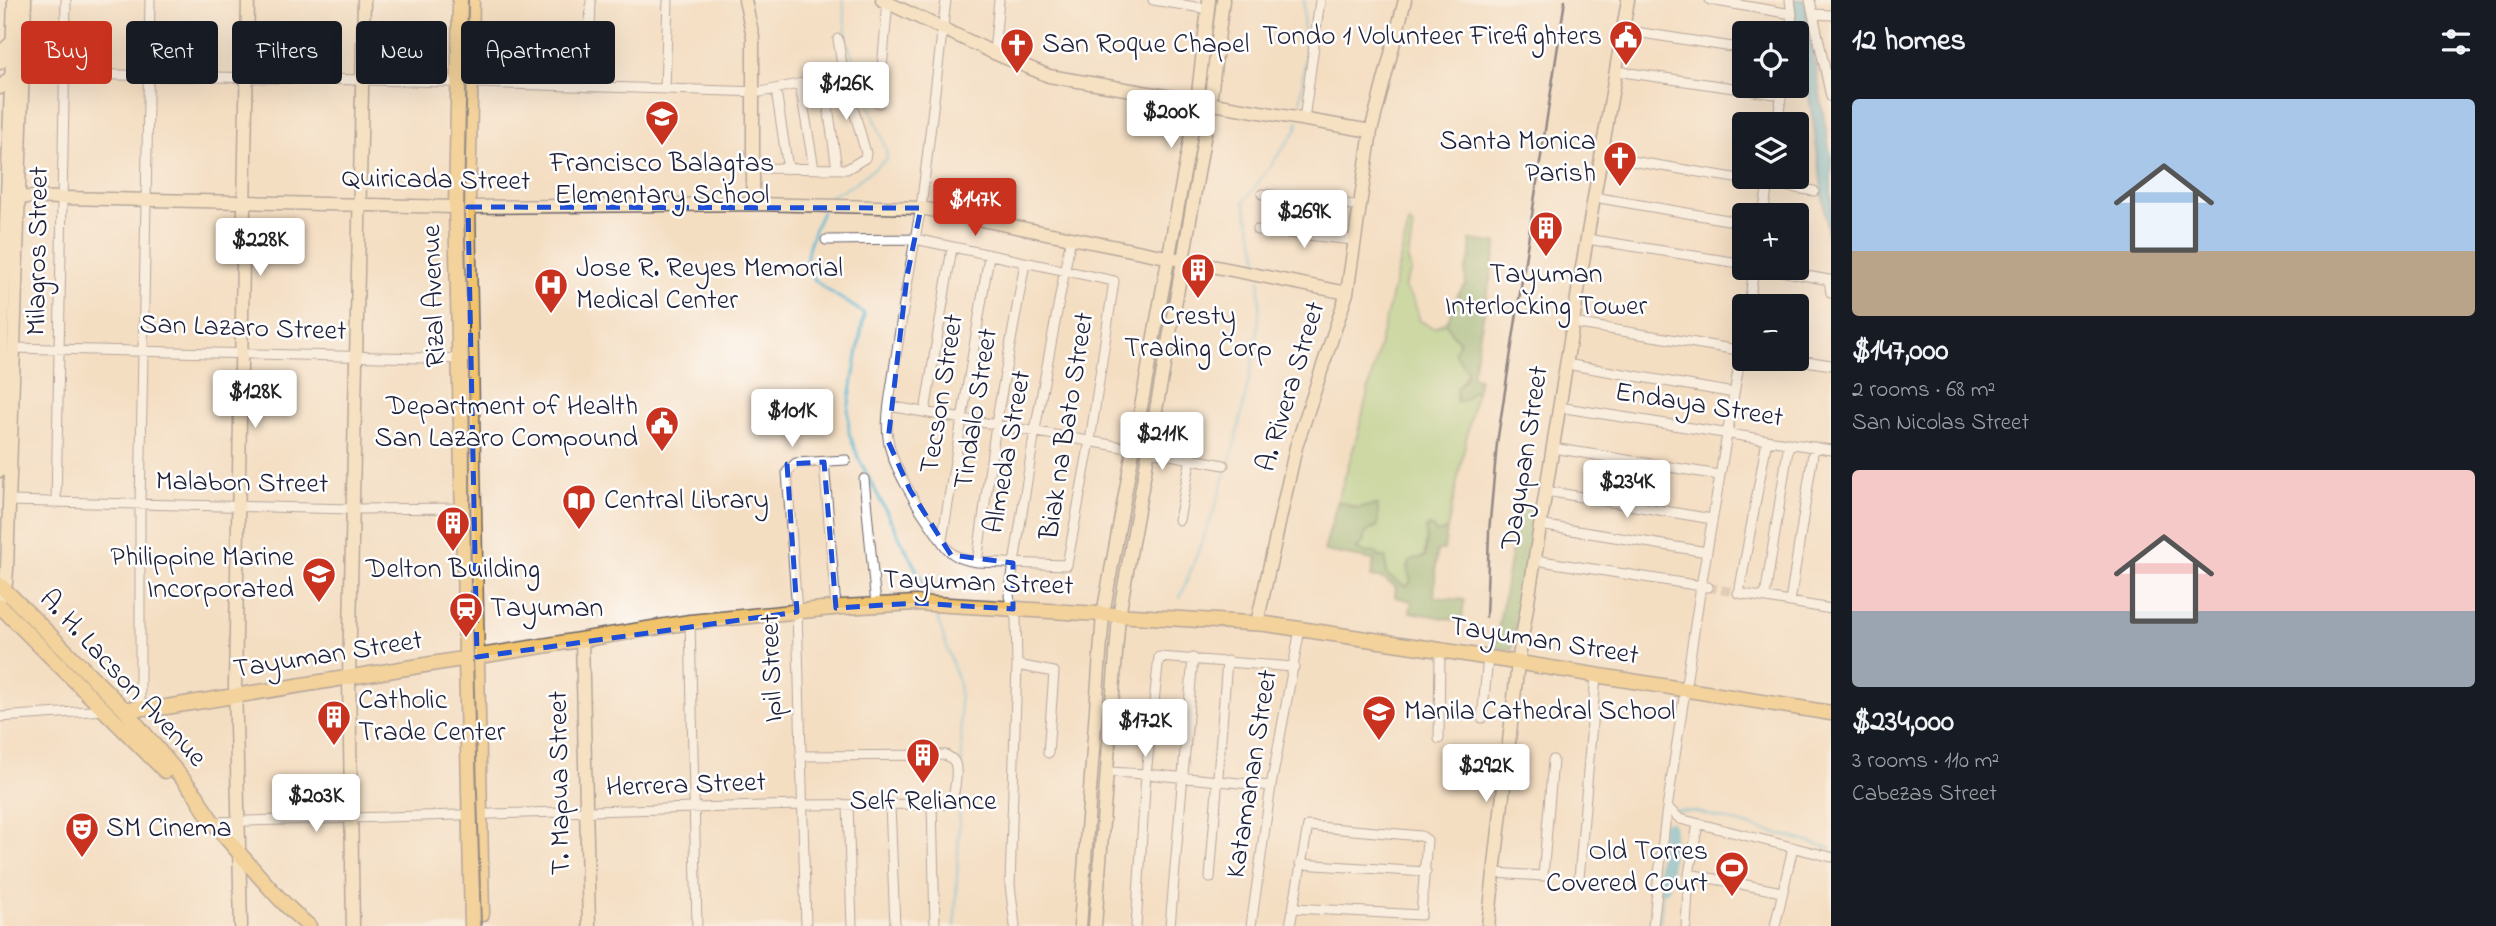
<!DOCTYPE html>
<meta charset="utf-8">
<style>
:root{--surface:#171b24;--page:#242831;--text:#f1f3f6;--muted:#9ea1a6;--accent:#c8321e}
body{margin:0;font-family:"Indie Flower",sans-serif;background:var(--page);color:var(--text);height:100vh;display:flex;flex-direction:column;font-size:26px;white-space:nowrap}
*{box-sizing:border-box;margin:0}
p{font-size:23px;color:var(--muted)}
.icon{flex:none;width:38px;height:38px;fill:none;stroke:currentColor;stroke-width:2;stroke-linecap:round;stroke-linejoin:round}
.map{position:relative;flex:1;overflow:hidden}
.details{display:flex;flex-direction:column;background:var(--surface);width:665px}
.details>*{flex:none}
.guide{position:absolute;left:21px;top:21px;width:665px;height:63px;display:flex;gap:14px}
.fabs{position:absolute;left:1732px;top:21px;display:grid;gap:14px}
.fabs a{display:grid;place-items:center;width:77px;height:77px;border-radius:7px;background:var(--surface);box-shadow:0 7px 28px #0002;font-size:35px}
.price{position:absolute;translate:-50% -60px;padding:0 16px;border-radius:7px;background:#fff;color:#222;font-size:23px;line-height:46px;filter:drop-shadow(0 2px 4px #0008)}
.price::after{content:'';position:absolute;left:50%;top:42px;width:21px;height:16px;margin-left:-10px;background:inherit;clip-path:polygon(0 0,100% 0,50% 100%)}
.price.active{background:var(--accent);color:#fff}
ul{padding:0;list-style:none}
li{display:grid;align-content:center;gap:14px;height:371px;padding:0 21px}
li span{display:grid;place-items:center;height:217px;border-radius:7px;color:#555}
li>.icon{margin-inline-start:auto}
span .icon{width:126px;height:126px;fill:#fffc;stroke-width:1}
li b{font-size:30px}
h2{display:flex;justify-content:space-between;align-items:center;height:84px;padding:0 21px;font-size:30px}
.pill{padding:0 24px;border-radius:7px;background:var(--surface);box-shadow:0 7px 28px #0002;font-size:24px;line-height:63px}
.pill.active{background:var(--accent);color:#fff}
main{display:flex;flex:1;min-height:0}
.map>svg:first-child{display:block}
</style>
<main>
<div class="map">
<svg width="1831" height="926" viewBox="0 0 1831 926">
<rect width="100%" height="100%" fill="#fff"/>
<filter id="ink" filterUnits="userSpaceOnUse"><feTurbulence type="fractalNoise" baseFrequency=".0143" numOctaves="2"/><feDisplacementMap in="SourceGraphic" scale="14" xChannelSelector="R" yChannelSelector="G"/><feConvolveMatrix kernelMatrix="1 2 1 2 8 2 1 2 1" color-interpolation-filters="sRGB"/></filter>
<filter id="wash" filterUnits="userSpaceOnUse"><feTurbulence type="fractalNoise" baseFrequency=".00686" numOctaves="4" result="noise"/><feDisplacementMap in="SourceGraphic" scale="28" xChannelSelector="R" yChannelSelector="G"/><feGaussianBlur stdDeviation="1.57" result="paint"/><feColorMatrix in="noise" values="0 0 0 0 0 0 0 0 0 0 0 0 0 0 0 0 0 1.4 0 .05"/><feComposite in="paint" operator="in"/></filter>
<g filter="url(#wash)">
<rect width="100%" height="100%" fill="#f4dec2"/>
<path fill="#9ed182" stroke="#607a5e" stroke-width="2" d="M1409,223L1413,226L1408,260L1411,272L1405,283V289L1414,301L1420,321L1434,328L1446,322L1453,335L1460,342L1457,356L1466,366L1467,373L1456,389V401L1466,398L1472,391L1476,392L1447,530L1437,533L1428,526L1424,557L1415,559L1407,566L1411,582L1406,587L1386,574V558L1356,549L1361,545L1364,533L1378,526V505L1355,508L1342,502L1337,503L1358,433Z"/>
<path fill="#7eb370" stroke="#506a56" stroke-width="2" d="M1470,240L1497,243L1472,376L1479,378L1476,392L1472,391L1464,400L1458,402L1456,389L1466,378L1467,370L1454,353L1460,341L1451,333L1446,322C1455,310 1454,293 1466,285L1465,272L1471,255Z
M1342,502L1355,508L1378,505V526L1365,533L1363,543L1356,549L1362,552L1376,553L1379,557L1386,558V574L1406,587L1411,582C1409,573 1402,564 1415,559C1418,558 1422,558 1425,557L1427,540L1425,529L1431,526L1437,533L1447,530L1444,550H1437L1434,597L1464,600L1462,621L1410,612L1412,601L1395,597L1396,587L1384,579L1371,577L1374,560L1324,551L1337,503Z
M1519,507L1536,509L1512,650L1495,647Z"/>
<path fill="#53b6d2" stroke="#3a6c86" stroke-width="2" d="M1793,0H1804L1831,159V258L1814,127Z"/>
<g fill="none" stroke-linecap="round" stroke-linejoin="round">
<path stroke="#53b6d2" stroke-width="2.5" d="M1299,115L1306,47L1303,41L1304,0
M827,203L831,195L849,187L887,159L886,149L847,42L843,0
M822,212C816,224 802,257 808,270C814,286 850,302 864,314L848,410L849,433L858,457L929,594
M1260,270L1256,248L1244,202L1297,129L1298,121
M1180,598L1213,513L1234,448L1253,361L1259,318L1260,280
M937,617L959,684L962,753L955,926
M1675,810L1697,812L1831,848
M1660,926L1663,886"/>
<path stroke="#53b6d2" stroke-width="14" d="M1663,886L1668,828"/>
</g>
</g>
<g filter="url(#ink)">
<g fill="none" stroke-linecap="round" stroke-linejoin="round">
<path stroke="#cab8a7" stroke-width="9" stroke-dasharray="9 4.5" stroke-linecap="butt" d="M1708,587L1738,593"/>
<g stroke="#6c646a" stroke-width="11">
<path id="street" d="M1153,0L1208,9
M1710,0L1792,14
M1810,0L1831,97
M1813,14L1831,15
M1623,30L1745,49
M1790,33L1792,14L1790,0
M994,53L999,0
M1616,71L1782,95
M23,73L413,81L761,92L843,74
M824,79L837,169
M800,85L814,169
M588,87L591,0
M665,89L668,0
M776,90L788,169
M879,103L888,0
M1304,120L1320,0
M1777,124L1783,86
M1601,156L1814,191
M753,168L847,169L865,158L866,153L843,72L838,39
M1262,194L1360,206
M1594,197L1745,223
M1763,215L1769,177
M1257,230L1355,240
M1797,231H1801
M1587,239L1745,264
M826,240L915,239L1114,281L1090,441L1067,565L977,562C947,558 946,546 930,524C917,506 893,466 889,444C884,422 891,393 894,370C902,316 910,262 921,208L946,0
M1763,268L1829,280L1831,293
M1749,306L1754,268
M1573,323L1744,351
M13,348L463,359
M1793,359L1831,365
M1566,364L1734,393
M889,406L1134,449
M1559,407L1831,450
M925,412L952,248
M1553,448L1719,475
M1149,451L1224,465
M824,462L836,608
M864,479L876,605
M1546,491L1712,519
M9,501L352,509L465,508
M56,503L66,0
M1179,520L1191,458L1196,423
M1540,525L1707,552
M942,540L989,256
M1535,560L1708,587
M977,562L996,424L1025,263
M1738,593L1831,609
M1739,593L1767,440
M1765,597L1789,443
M1790,602L1814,447
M690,622L697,926
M1017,665L1054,672L1048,753
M140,710V505L150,0
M0,717L106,710
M1482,718L1488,658
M1439,739L1440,650
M1108,772L1146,774L1271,786
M932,804L935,926
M848,805L852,926
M890,805L895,926
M1668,808L1680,819L1831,857
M214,822L801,805L949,804C955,798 958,771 955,763C953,758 950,758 946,755L800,756
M1300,864L1426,872
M1494,873L1543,876L1553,760
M1689,874L1782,892
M1210,878L1227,661
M1579,879L1596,675
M806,926L797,612L787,472L796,463L846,460
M1015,926L1010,885L1017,665L1016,619L1009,596L1035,430L1071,237
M1136,926L1146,774L1159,657L1294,667
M1170,926L1193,658
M1251,926L1271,786L1300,629
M1290,926L1308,826L1421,836L1427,840L1421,915L1294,908
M1653,926L1666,815L1701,586L1745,330
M1686,926L1689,874L1698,824
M1775,926L1793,847"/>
</g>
<g stroke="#6c646a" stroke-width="15">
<path id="secondary" d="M745,0L753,37V204
M882,0L994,53L1049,76L1371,131
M0,63L3,50L13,41
M0,88L12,75L16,74
M20,197L456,207
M468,207L753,204L921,208L1347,293
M0,471L2,338L14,0
M0,597L6,583L7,569L25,0
M1257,623L1296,447L1347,293L1371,131L1405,0
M582,639L589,926
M241,926L235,684L248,0
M353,926L349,678L364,0
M1080,926L1103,614L1197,102L1209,0
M1095,926L1119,615L1181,272L1210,104L1223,0
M1488,926L1518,663L1580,279L1628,0"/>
</g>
<g stroke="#6c646a" stroke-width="17">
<path id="primary" d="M460,0L456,207L472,926
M472,0L468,207L482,914
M0,585L124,709L197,796C207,818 225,836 240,854C262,879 283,905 309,926
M0,606L165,771
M124,709L166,707L690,622L843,607L916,603L1266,624L1440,650L1831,713"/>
</g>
<use href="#street" stroke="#fff" stroke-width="9"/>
<use href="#secondary" stroke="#f9e7c3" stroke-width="12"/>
<use href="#primary" stroke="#f1c36a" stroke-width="14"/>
<path stroke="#22223b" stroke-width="2" d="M468,0L464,211L469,361L471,591L481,926"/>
<path stroke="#22223b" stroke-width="2.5" d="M1486,617L1489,532L1497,443L1565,0"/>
</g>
</g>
<path d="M0 0H1831V926H0ZM468,207L921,208L907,276L888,441L910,490L951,555L1013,563V609L916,603L836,608L824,462L787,464L797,612L477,657Z" fill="#f4dec2" fill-opacity=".55" fill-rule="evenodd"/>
<path fill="none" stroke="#1d4ed8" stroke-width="5" stroke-dasharray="14 9" stroke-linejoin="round" d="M468,207L921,208L907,276L888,441L910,490L951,555L1013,563V609L916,603L836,608L824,462L787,464L797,612L477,657Z"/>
<defs>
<g id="civic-pin" transform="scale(1.75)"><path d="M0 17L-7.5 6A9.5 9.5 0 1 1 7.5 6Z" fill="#c8321e" stroke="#fff"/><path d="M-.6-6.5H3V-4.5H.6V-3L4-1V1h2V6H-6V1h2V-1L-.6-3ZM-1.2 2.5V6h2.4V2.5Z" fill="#fff"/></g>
<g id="church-pin" transform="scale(1.75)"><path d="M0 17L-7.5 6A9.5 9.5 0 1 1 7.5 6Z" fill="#c8321e" stroke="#fff"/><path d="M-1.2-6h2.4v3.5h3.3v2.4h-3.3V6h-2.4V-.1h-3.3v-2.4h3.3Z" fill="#fff"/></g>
<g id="school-pin" transform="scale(1.75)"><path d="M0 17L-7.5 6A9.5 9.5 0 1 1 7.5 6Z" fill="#c8321e" stroke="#fff"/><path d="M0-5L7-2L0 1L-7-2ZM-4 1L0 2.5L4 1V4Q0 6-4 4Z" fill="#fff"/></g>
<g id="building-pin" transform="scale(1.75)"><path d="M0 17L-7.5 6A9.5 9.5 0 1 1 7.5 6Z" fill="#c8321e" stroke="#fff"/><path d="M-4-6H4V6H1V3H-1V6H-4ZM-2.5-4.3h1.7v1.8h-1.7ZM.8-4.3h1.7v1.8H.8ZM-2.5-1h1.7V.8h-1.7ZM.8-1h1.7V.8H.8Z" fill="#fff"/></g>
<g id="hospital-pin" transform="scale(1.75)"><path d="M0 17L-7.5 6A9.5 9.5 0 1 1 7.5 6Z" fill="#c8321e" stroke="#fff"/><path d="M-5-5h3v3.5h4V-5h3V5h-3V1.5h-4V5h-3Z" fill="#fff"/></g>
<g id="library-pin" transform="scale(1.75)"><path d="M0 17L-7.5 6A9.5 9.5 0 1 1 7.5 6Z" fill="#c8321e" stroke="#fff"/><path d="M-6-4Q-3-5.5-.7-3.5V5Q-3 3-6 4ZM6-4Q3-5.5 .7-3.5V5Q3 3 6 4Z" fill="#fff"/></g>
<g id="station-pin" transform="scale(1.75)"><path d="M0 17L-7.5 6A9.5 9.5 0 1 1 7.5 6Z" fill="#c8321e" stroke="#fff"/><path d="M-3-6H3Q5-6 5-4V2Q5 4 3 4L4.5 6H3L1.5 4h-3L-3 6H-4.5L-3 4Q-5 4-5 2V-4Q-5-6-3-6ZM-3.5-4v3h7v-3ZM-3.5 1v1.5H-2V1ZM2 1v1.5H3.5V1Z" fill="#fff"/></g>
<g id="theatre-pin" transform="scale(1.75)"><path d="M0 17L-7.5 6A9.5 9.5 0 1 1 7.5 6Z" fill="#c8321e" stroke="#fff"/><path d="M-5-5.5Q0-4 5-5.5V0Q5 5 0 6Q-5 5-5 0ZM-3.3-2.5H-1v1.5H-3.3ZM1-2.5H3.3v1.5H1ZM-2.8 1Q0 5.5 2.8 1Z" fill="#fff"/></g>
<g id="stadium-pin" transform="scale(1.75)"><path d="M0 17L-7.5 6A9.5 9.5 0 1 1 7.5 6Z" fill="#c8321e" stroke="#fff"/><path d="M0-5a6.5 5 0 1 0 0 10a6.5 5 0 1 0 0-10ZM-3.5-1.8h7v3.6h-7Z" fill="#fff"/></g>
</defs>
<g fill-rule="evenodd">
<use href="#civic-pin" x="1626" y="37"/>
<use href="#church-pin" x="1017" y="45"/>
<use href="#school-pin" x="662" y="117"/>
<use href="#church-pin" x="1620" y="158"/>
<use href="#building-pin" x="1546" y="228"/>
<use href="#building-pin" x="1198" y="270"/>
<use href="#hospital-pin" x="551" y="285"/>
<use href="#civic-pin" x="662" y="423"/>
<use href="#library-pin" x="579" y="501"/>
<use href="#building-pin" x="453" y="523"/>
<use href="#school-pin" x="319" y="574"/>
<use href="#station-pin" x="466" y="609"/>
<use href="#school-pin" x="1379" y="712"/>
<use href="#building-pin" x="334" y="717"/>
<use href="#building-pin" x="923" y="755"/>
<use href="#theatre-pin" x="82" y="829"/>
<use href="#stadium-pin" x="1732" y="868"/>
</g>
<g text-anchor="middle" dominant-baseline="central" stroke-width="5" stroke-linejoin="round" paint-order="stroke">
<g font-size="28" fill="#22223b" stroke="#fff" text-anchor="start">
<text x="1602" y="37" text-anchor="end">Tondo 1 Volunteer Firefighters</text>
<text x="1042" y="45">San Roque Chapel</text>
<text x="1596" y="142" text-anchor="end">Santa Monica<tspan x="1596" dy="32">Parish</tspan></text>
<text x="662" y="164" text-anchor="middle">Francisco Balagtas<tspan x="662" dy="32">Elementary School</tspan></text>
<text x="576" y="269">Jose R. Reyes Memorial<tspan x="576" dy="32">Medical Center</tspan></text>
<text x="1546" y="275" text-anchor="middle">Tayuman<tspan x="1546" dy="32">Interlocking Tower</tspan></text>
<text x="1198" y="317" text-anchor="middle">Cresty<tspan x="1198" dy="32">Trading Corp</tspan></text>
<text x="638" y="407" text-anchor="end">Department of Health<tspan x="638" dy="32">San Lazaro Compound</tspan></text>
<text x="604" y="501">Central Library</text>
<text x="294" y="558" text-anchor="end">Philippine Marine<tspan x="294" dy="32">Incorporated</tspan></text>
<text x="453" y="570" text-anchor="middle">Delton Building</text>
<text x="490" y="609">Tayuman</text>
<text x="358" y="701">Catholic<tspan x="358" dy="32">Trade Center</tspan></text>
<text x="1404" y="712">Manila Cathedral School</text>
<text x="923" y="802" text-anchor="middle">Self Reliance</text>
<text x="106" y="829">SM Cinema</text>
<text x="1708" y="852" text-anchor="end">Old Torres<tspan x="1708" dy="32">Covered Court</tspan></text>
</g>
<g font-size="28" fill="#22223b" stroke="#fff">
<text transform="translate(436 181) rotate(1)">Quiricada Street</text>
<text transform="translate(39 251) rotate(-89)">Milagros Street</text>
<text transform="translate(435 296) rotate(-92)">Rizal Avenue</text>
<text transform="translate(243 329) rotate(2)">San Lazaro Street</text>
<text transform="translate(1292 387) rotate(-73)">A. Rivera Street</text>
<text transform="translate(943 394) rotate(-81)">Tecson Street</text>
<text transform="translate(1699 406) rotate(9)">Endaya Street</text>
<text transform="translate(977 409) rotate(-81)">Tindalo Street</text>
<text transform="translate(1068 426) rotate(-81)">Biak na Bato Street</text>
<text transform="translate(1009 452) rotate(-80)">Almeda Street</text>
<text transform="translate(1526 458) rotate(-81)">Dagupan Street</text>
<text transform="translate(242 484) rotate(1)">Malabon Street</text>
<text transform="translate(978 584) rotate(2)">Tayuman Street</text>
<text transform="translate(1544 642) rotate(9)">Tayuman Street</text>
<text transform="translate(328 656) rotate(-9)">Tayuman Street</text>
<text transform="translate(773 668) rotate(-92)">Ipil Street</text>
<text transform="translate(122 679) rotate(47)">A. H. Lacson Avenue</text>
<text transform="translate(1253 774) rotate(-81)">Katamanan Street</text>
<text transform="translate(561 783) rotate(-91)">T. Mapua Street</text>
<text transform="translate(686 786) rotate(-2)">Herrera Street</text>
</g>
</g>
</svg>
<div class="fabs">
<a><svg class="icon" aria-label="locate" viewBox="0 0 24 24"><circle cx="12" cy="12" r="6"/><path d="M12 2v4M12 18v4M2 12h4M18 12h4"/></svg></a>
<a><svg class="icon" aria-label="layers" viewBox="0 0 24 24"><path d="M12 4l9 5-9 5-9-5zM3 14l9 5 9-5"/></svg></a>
<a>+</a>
<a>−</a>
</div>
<b class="price" style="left:846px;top:122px">$126K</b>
<b class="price" style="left:1171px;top:150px">$200K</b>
<b class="price active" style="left:975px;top:238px">$147K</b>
<b class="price" style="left:1304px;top:250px">$269K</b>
<b class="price" style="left:260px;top:278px">$228K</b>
<b class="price" style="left:255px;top:430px">$128K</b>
<b class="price" style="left:792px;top:449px">$101K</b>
<b class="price" style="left:1162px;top:472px">$211K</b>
<b class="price" style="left:1627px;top:520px">$234K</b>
<b class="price" style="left:1145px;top:759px">$172K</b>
<b class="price" style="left:1486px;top:804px">$292K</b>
<b class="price" style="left:316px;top:834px">$203K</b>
<div class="guide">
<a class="pill active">Buy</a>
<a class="pill">Rent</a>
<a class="pill">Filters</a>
<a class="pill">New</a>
<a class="pill">Apartment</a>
</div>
</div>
<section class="details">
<h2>12 homes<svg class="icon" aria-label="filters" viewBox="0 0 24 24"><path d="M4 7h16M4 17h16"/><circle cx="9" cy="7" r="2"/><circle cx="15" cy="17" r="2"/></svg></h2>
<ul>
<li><span style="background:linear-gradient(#a9c7e8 70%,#b9a48a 0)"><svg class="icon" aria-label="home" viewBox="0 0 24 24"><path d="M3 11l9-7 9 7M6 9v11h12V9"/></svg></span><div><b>$147,000</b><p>2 rooms · 68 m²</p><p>San Nicolas Street</p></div></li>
<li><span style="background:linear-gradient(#f6c9c9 65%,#9aa5b1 0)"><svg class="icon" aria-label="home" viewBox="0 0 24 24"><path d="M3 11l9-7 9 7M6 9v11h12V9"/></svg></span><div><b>$234,000</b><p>3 rooms · 110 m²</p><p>Cabezas Street</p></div></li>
</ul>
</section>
</main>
